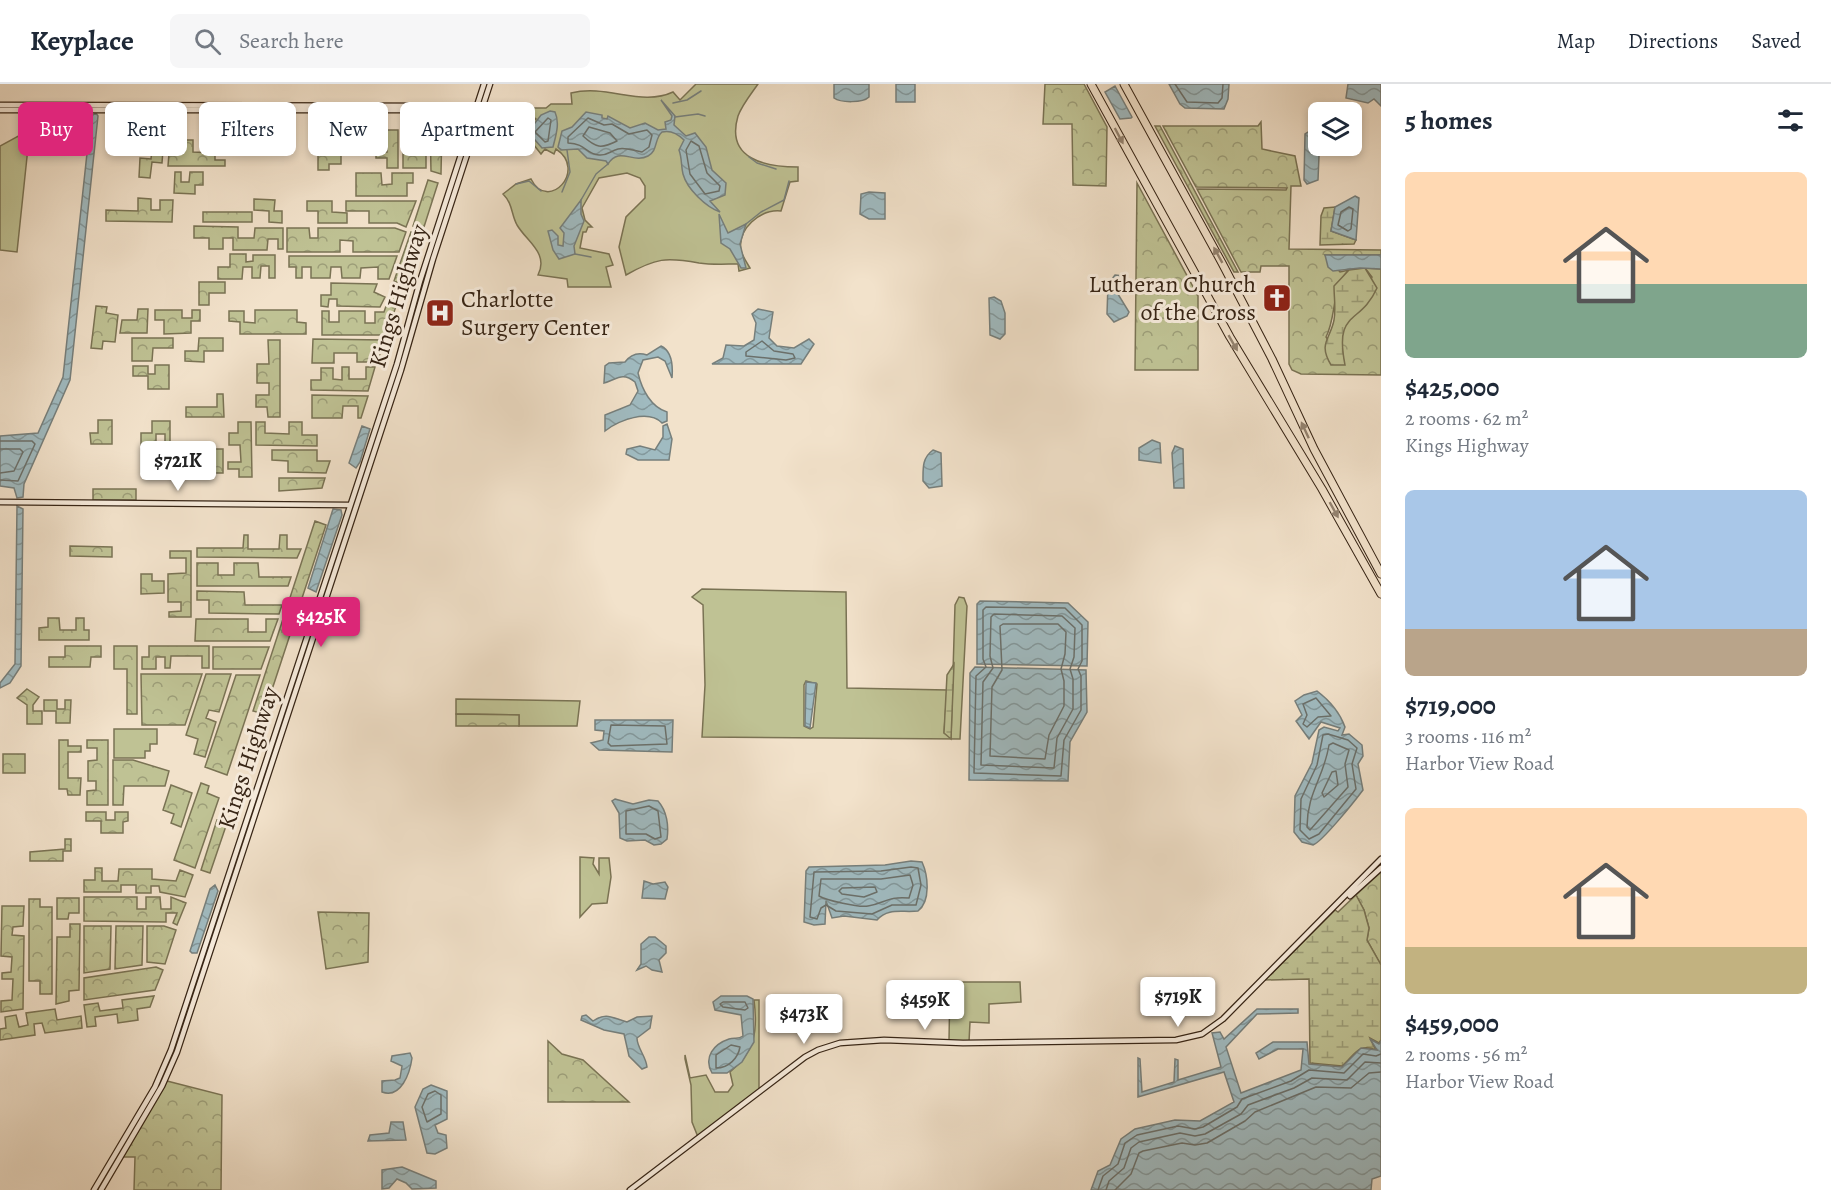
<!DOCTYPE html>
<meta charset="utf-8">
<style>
:root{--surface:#fff;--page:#f6f6f7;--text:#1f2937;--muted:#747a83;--line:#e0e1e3;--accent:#db2777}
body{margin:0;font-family:Alegreya,serif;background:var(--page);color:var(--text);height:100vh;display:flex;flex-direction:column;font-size:22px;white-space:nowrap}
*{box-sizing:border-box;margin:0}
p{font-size:20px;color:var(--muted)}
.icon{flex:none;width:33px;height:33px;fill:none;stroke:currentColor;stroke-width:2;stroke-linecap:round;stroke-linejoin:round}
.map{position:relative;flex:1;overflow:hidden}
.sheet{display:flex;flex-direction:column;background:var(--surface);width:450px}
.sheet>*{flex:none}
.hud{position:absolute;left:18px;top:18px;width:570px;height:54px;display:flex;gap:12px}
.fabs{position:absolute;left:1308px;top:18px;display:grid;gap:12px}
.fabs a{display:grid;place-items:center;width:54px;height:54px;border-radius:9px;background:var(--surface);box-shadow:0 3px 9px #0003;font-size:30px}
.price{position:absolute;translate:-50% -51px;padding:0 14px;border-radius:6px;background:#fff;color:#222;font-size:20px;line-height:39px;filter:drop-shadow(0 2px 3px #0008)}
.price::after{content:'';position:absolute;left:50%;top:36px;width:18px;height:14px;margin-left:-9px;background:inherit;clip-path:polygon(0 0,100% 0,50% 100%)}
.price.selected{background:var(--accent);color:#fff}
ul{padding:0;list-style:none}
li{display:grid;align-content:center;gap:12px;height:318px;padding:0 24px}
li span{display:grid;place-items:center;height:186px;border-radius:9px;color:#555}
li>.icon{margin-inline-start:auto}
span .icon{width:108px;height:108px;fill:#fffc;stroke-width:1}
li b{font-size:26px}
h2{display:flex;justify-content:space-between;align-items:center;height:72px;padding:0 24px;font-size:26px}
.pill{padding:0 21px;border-radius:9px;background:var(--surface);box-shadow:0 3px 9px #0003;font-size:21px;line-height:54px}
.pill.selected{background:var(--accent);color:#fff}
header{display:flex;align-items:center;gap:36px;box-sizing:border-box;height:84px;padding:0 30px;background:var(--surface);border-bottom:2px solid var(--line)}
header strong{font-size:28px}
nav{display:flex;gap:33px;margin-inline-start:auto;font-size:21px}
.search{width:420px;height:54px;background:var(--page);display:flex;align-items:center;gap:15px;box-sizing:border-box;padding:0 21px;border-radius:9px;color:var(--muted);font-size:22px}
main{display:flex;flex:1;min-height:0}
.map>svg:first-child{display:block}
</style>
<header>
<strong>Keyplace</strong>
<div class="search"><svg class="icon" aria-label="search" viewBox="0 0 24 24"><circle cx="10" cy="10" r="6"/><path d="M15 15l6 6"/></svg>Search here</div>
<nav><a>Map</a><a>Directions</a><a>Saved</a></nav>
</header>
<main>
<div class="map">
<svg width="1381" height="1106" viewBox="0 0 1381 1106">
<defs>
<pattern id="forest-crowns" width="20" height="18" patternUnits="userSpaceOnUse" patternTransform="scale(1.5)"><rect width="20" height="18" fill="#bfc294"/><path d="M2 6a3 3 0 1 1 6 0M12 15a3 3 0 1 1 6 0" fill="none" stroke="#9c9d78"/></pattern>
<pattern id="wetland-marsh" width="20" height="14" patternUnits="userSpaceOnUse" patternTransform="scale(1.5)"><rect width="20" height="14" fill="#bfc294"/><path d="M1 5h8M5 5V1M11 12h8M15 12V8" fill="none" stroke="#9c9d78"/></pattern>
<pattern id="water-waves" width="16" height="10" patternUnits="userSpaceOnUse" patternTransform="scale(1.5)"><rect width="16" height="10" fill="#a0bbc1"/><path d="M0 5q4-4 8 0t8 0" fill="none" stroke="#83989c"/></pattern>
</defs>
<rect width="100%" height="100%" fill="#f2e2cb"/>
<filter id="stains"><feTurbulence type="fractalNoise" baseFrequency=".00333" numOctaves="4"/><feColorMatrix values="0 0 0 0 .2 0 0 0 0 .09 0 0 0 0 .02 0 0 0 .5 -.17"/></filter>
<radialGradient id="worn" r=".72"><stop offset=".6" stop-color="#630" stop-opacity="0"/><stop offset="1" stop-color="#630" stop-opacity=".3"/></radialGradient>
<path fill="#bfc294" stroke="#7a7354" stroke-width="1.5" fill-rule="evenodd" d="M696,0H758C751,10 742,21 738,32C725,76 767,83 798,83V97L790,98L781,127C760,125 737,145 741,167C743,173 747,179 750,184L739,187L738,180C726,180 712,181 699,179C666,173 656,174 626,191L619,163L626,133L645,114V102L640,94L627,89L599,94L582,124L585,136L592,143H588L586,148H583L580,164L609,170L613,181L606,183L611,203H568L567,195L538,191C549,169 527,158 517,141C511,130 513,120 503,110L516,100L531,95C548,129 588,86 556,65L554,70L545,65L541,70L526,51L530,40L536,35L530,30L532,24H546L551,20H572L571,9C608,0 641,23 673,8L680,16Z
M22,50L29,54L17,168L0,166V62Z
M702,505L846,508L847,604L947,606L944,649L951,654L955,521L959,513L964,514L967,522L960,655L702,653L705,601L703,521L692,513ZM806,597L817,600L813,643L810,645L804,642V601Z
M456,615L580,617L577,642H519V631L456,630Z
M114,645H157V660H150V667H145V674H114Z
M580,773L594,774L593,780L599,790V774H609L611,793L607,819L592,820L580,833Z
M950,898H1020L1021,918L989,920V939L970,938L969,958L949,957Z
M754,916H759V1007L698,1053L692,1038L691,1001L685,975V971L690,994L706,991L715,1008H728L733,1001L730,988C755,968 758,947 754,916Z"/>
<path fill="url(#forest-crowns)" stroke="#7a7354" stroke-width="1.5" d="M1045,0H1084L1107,43L1106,102L1073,101L1072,40H1043Z
M330,37H341V80H329V86H318V53H330Z
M415,38H426V84H403V46H415Z
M430,38H452V43H442L441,90L431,87Z
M1261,38L1262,65L1295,72L1301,102H1291L1289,165L1381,166V171H1325L1340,188L1349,186C1331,202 1337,232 1326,253L1344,280L1341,257L1345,240L1355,230L1372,193L1365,184L1381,185V291L1301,290L1292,286L1289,280V182H1261L1260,188H1241L1197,105L1286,106L1287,104L1196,103L1163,42H1258Z
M1155,42H1160L1238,188H1234Z
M375,46H398V84H387V74H376V68H387V59L375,58Z
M143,51L164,53L162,79L152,78L150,94L139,93L140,74L151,75L152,65L142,64Z
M181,56H193V68L215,69V76H225V82H168L169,69H181Z
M175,88H181V98H189L190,88H203V101H195V110L174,109Z
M356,89H381L382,101L392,100V89H413V99H407V112H356Z
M428,96L438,99L423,146L413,142Z
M1137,99L1198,212V286H1135Z
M138,114L151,115V126H160V116H173L172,138L106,137V126L138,127Z
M254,115L275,116L274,127H282V139L269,138V127L254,126Z
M307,117H332V128L347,129V139H318V127H307Z
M346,117H416L406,143L397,139H369V127H346Z
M203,128H252V138H203Z
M194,142L238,143V154H254L255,144H283V165H278V155H268L267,166H233V154H223V165H209V154H194Z
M287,144H309L310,154H318V144H395L406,148L399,168H353V157L340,156V168H287Z
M411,148L421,152L404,201L394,197Z
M230,170H246V178L253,177V171H275V194H269V182H261L260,194H252V183H243L242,195H218V183H230Z
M289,172H397L389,195H378V183L361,184L360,194H342L341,183H331L330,194H311V183H302V194H296V183H289Z
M199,198H225V209H209V221H199Z
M331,199L377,200L374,208L385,213L380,223L337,222V215H329L328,223L321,222V211H331Z
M392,205L401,208L386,251H322V227H329V238H339V227H365V239H375V228H384Z
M96,222L107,223L106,229L118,231L115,258L103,257L102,265L91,264Z
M138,225H148L147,249H120L122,236H137Z
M155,226H182V234H192V226H200V237H191V249L164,250V236H155Z
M255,226H297V238L306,239V250H240V238L229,237V227H244V238L255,239Z
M132,254H173V264H153L152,277H132Z
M199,254H223V267H204V278L185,277V267H198Z
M313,255L385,256L377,278H357V269H334V279H312Z
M268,256H280V333H268L267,323H256V311H269V299H257V280H269Z
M155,281H169V305H148V292H133V282H148V290H155Z
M342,283H349V295H366V283H375L368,307L311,306V296H321V284H333V295L342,296Z
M217,310H223L224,333H186V323H217Z
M312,311L368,312L361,334H358V322H343L342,334H312Z
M98,336H112V360H91L90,349H98Z
M152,337H170V360H165V350H156V361H141V349H152Z
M238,338H251L252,393H239V385H228V378H241L240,361H229V349H238Z
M256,338H265V349L289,350V338H302V351H317V362L256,361Z
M141,365H223V389H211V376H201L200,389H187V376H156V388H141Z
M272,366H317V377H330L326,389L288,388V377L272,376Z
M279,394H325L322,404L279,407Z
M93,405H136V416H93Z
M315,437L326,441L264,630L253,627Z
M244,451H248V465H279L280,451H287V465H301L297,474L197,473V464H243Z
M70,462L112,463V473L70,472Z
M170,467H191V533H169V528L181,527V518H168V490L186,489V474H170Z
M197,479H218V491H234V479H258L259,493H291L288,502H197Z
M141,490H152V497H164V509L141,510Z
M197,507L244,508L245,521H282L279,530L209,529V516H197Z
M48,534H59L60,546H76V534H84V546H89V556H39V544L48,543Z
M196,535H248V548H266V535H278L270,557H195Z
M65,562H101V573H91L90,583H49V573H65Z
M114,562H137V630H127V585H114Z
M149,562H209V584H202V572H171L170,584H165V573H156V585H142V573H149Z
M213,563H269L261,585H213Z
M141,590H202L185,641H142Z
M206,590H231L219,628L209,626L206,634L216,638L205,673L194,670L198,655L186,651Z
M236,591H260L227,691L205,683Z
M27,605L39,613L33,621V627H42V640H27V621L17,614Z
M44,616H57V625H65V616H71L70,639H56V627H44Z
M456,630L519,631V642H456Z
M59,656H68V662H81V668H68V694H81L80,711H68L67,705H59Z
M87,656H108V721H87V707L96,706V697H88V677L97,676V664H87Z
M3,670H25V689H3Z
M113,676H133L169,687L165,702H124L123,721H113Z
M201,699L209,702L207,709L219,714L195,784L174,776Z
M171,701L192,709L181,743L171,739L174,730L163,726Z
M86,728H106V736H115V728H128V737L123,738V749H101V737H86Z
M217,736L227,739L210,789L201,786Z
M65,755H71V767H63V777H30V768L65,765Z
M95,784H102V797H118L119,785H152V795L176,797L180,786L193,791L185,813L160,808L159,802H151V809H136V801H121V808H84V796H95Z
M1381,788V881L1367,856L1369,844L1364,826L1356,811Z
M84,813H137V825H146V813H160L161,825H171V813L186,819L177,841L173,839L177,829H166V838L84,837Z
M57,814H79V829H69L68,835H57Z
M29,815H40V823H52V910H40V897H29Z
M2,822H24L23,842L13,843L12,851L24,852L23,925L1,928V917L12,916L13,895H2V889L11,888L12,873L1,872Z
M318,828L369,829L368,878L326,885Z
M70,840H80L79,906L69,907V917L56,920L57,853H70Z
M84,842H111L110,885L84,889Z
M116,842H143L142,881L115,885Z
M147,842H164L176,846L165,880L147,878Z
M156,883L163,886L155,906L84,916V894Z
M154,912L150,923L137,925L138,936L118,939L117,930L95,933L96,942L87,943L84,921L98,919L100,927L123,924L122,916Z
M55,925L57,936L81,932L82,944L45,949L42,939L34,940L35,951L0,956V945L6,944L5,933L16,931L19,943L28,941L26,929Z
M548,957L562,970L583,976L629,1018H548Z
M167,997L222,1011L221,1106H134L135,1073H123Z"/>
<path fill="url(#wetland-marsh)" stroke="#7a7354" stroke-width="1.5" d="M1335,123L1331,147L1356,156L1354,160L1320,161L1321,132L1324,124Z
M1365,184L1377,204C1360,242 1334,225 1345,281H1331C1318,259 1330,256 1334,236C1336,225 1334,213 1334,202L1349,186Z
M954,580L951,655L944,649L947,591Z
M1356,811L1364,826L1369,844L1367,856L1381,881V956L1379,959L1370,954L1376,966C1358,958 1354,972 1342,982L1310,979L1309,895L1265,896L1335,826L1338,828Z"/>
<path fill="url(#water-waves)" stroke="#767f7c" stroke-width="1.5" d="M834,0H869V13C863,19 841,19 834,14Z
M896,0H915V18H896Z
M1169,0H1229L1228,15L1224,25L1185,24L1180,20Z
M1348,0H1381V22L1374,15L1368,19L1346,14Z
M1115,2L1132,33L1131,34L1120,35L1105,8Z
M661,16L675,32L674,41L686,52L695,49L706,63L712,86L726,99L725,111L710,117L720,128C706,123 687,105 683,90C681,82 682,74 679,66L684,56C678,50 670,46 662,48C654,55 658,67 648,72C633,80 619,62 608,80L606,77L587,74L578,65L561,66L558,63L562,47L572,43L586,28L602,31V34L607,35L608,32L630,44L645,39L658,46L666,45L665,38L671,36L672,32Z
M550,27L555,28C560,39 556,51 553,63L542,64L528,48L541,31Z
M96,29L98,32L70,296L24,400L23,413L17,414L14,404L0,402V352L38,349L63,293L91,32Z
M1308,48L1312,50L1310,64L1319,72L1318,96L1307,100L1304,96L1305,50Z
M869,108L885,109V135H869L860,130L861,110Z
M1355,112L1359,114L1356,156L1331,147L1335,123Z
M581,116V130L584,137L574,162L575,170L559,175L553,166L548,147L552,146L558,152V161L563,162L564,149L560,144Z
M719,130L728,149L746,140L740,160L746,184H741L730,165L721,159Z
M1325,171H1381V185L1360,184L1333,187L1328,183Z
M1115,191L1123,192V196H1117L1113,202L1129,228L1127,232L1114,238L1107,230L1108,200Z
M994,213L1001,217L1005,229V250L1000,255L990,251L989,214Z
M758,225L773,228L769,254L777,262L794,264L809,255L814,260L801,280H712L723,274L726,261L744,262L754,256L756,239L752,230Z
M661,262C672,267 673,282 672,294L665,277L658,273L643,276L638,289C642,306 651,323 667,328V337L662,339C648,325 619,336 605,347V331L630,321L638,307L635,298C622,287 616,296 604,299L605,282L609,279L625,278C631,270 638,268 647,271Z
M667,340L672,355L669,376H638L626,370L627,365L640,362L655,366L663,353V342Z
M362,342L370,345L360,378L356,384L349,379Z
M1152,356L1160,359L1161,379L1139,376V364Z
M1175,362L1183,365L1184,404H1174L1172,369Z
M933,366L941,369L942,402L929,404L923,397C923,384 922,374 933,366Z
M17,422L23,425L21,582L10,599L0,604V599L15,580Z
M333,425L341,426L342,431L316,508L308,504Z
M980,517L1068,519L1088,538L1087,582L977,580V520Z
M975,583L1086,586L1087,628L1070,658L1068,697L969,696L970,589Z
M806,598L816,599L810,644L805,642Z
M1317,607C1329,616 1340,629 1345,643L1342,651L1349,650L1362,661L1363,672L1358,680L1363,706C1354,718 1322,758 1313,761L1302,758L1294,748L1295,712L1312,679L1319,646L1324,643L1338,647L1340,644L1321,638L1309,655L1296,637L1302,631L1295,617L1304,611Z
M595,636H673L672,668L599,666L591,659L603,656L604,647L595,646Z
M615,715L633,720L649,716L658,717C667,727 669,742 667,755L661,760L654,761L645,756L627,757L620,754L619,729L612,717Z
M911,777L922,778C928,791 931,817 918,827C903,829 888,823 877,836L844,832L832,834L826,817L825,840L814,841L804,838L806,787L809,783L885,781Z
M644,797L653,800L665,798L668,803L665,815L642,814Z
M215,801L218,807L197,869H192L190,867L210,805Z
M649,853H655L666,862V869L659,876L662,888L652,886L646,882L637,886L641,880V860Z
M721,912H747L753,915L754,958L742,978L727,989H712C703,973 714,960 729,955C735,953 738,956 743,952L741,931L715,926L713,918Z
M1257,925H1298V929L1257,930L1226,963L1241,1009L1301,986L1303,965H1278L1259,975L1256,969L1273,958H1307L1309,980L1342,983L1361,964L1377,966L1370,955L1379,960L1381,957V1092L1372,1095L1371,1106H1091L1098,1087L1110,1081L1121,1055L1135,1045L1175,1036L1200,1037L1234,1018L1224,988L1138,1013V974L1140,975L1142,1008L1174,998L1175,975L1178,976V996L1221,983L1212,949L1220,948L1224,955Z
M586,931L593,937C607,927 614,935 627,938L637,933L652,932L650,944L637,954C637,964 646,972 647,983L642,985L629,972L624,950L604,946L581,936L582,932Z
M410,969L412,974C410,989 401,1015 382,1008V997L395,996L400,994L402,982L391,977L392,972Z
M431,1001L447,1007V1035L435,1041L438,1049L446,1051L447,1064L435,1070L427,1069L415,1023L423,1005Z
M391,1038H403L406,1056L368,1057L370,1051L389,1049Z
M402,1083L436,1097V1104L412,1105L406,1099L397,1095L389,1104L382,1105V1086Z"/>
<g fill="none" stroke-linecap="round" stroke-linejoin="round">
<path stroke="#6b706b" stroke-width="1.5" d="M1175,0L1187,18L1218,19L1222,14L1223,0
M548,34L551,36L548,57L545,58L535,48Z
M588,34L604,41L612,40L629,50L647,46L652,51L649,63L642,68C634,67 626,63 618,65C610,67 607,72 599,71C585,70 587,60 568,59V53Z
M589,43L610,49L617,57C601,65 596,64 583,52Z
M691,57L699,62L707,89L720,102L719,107L705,110L690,90L686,66Z
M1349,123L1353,125L1351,145L1348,147L1338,141L1341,128Z
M762,257L774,267L793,270L795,274L786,276L746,272V268Z
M0,357H32L35,360L18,397L0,396
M0,365H20L23,368L14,387L0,389
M986,523L1065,524L1082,541V577L1078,585L1081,592V626L1064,656L1061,692L974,689L976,592L986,583L983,575V526Z
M994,530L1062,532L1075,544L1074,573L1070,585L1073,595V625L1057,654L1054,684L981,681L983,598L993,584L990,572L991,533Z
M1003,540H1058L1066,548L1065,570L1061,585L1064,597V622L1049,651L1045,675L990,672L992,603L1002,586L1000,542Z
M1316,614L1331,632L1318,633L1307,643L1303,640L1307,631L1303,620Z
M611,641L665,642L667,660L611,662L608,659Z
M1328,650L1348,656L1357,664L1352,680L1356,705L1319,750L1309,755L1300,746L1301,715L1317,681L1323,651Z
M1333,659L1349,666L1345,680L1348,703L1310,746L1307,743C1307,709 1324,693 1329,661Z
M1336,687L1338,701L1324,713L1322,709L1332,688Z
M649,722L658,727L661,753L655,755L646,750H626V727Z
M911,783L918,784L921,801L916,821H892L872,830L836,827L826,821L821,824L817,835L810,833L814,788L881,787Z
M910,791L913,801L909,814C888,812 885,819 868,822C859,824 826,816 819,812L821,795H881Z
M875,803L877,808L864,813L842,810L839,807L842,804Z
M723,918H745L748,924L745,926L723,923L720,920Z
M731,961L740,963C738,974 729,984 716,984V971Z
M435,1007L441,1011V1030L427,1038L422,1023L428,1010Z
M1098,1106L1103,1092L1118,1080L1125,1059L1137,1051L1178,1042L1195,1045L1203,1043L1237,1023L1242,1015L1291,997L1309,986L1344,989L1363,970L1376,972L1381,970
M1106,1106L1109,1097L1124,1084L1131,1064L1139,1058L1180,1049L1195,1052L1205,1050L1241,1030L1248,1021L1294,1004L1312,994L1347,996L1365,978L1381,979
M1115,1106L1131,1090L1139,1069L1143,1067L1182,1059L1195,1061L1207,1059L1245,1037L1255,1028L1316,1003L1351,1004L1369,989L1381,988"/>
<path stroke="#767f7c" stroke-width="1.5" d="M673,19L687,16L701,7
M675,33L698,30L705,32
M749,73L757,79L776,85
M516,100L529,97L541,107
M562,108L570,88L567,66
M581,116L596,90L608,80
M746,140L761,128L784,116L789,97
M575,170L591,173"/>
<g stroke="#362415" stroke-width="7">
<path id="secondary" d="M0,21L450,22L475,28
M0,26H449L473,32
M0,418L350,421
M1350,812L1381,784
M94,1106L155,1003L171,966L397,280L420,197L484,0
M101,1106L162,1002L177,968L401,286L433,175L490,0
M630,1106L805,973L818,966L840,959L884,956L963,959L1176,956L1202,950L1223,935L1381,775"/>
</g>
<g stroke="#362415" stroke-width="9">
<path id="highway" d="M1091,0L1230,253L1322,405L1381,510
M1124,0L1222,179L1272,275L1314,365L1381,490"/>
</g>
<use href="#secondary" stroke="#f7ecdd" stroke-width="4.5"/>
<use href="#highway" stroke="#f2e2cb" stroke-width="7"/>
</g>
<defs><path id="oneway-solid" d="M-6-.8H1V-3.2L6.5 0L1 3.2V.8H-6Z" transform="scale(1.5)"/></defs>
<g fill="#948370">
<use href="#oneway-solid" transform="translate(1119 52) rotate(62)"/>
<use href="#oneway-solid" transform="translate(1218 171) rotate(-119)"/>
<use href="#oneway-solid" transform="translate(1233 259) rotate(60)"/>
<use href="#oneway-solid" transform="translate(1305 346) rotate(-115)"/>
<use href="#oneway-solid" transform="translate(1334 426) rotate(61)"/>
</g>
<defs>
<g id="church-square" transform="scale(1.5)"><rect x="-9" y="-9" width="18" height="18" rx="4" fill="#8f2418" stroke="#f7ecdd"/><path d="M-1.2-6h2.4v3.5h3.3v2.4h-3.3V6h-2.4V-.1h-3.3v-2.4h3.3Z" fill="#fff"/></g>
<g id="hospital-square" transform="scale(1.5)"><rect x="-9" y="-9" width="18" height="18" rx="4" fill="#8f2418" stroke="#f7ecdd"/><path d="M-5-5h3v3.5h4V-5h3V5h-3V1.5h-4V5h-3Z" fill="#fff"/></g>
</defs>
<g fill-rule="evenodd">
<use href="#church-square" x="1277" y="214"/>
<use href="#hospital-square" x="440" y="229"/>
</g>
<g text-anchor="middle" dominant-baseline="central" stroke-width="6" stroke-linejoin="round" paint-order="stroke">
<g font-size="24" fill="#362415" stroke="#f7ecdd" text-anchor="end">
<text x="1256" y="200">Lutheran Church<tspan x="1256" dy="28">of the Cross</tspan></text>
<text x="461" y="215" text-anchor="start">Charlotte<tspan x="461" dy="28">Surgery Center</tspan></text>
</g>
<g font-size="24" fill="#362415" stroke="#f7ecdd">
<text transform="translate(398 212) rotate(-73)">Kings Highway</text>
<text transform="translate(248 674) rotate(-72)">Kings Highway</text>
</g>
</g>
<rect width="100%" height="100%" filter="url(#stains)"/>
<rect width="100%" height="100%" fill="url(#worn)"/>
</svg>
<div class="fabs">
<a><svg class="icon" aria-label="layers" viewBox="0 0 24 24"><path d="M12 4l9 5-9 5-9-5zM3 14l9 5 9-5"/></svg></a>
</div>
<b class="price" style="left:178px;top:408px">$721K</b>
<b class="price selected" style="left:321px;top:564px">$425K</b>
<b class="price" style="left:1178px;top:944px">$719K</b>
<b class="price" style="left:925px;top:947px">$459K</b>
<b class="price" style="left:804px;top:961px">$473K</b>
<div class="hud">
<a class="pill selected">Buy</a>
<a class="pill">Rent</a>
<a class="pill">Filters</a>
<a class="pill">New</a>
<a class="pill">Apartment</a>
</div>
</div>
<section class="sheet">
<h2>5 homes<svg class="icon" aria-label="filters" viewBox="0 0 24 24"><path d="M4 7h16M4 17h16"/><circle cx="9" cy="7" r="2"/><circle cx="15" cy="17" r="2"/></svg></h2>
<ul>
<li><span style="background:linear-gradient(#ffd9b3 60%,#7fa58c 0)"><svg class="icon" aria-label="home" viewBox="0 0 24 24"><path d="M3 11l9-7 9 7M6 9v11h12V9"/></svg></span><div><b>$425,000</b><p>2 rooms · 62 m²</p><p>Kings Highway</p></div></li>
<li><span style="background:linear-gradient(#a9c7e8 75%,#b9a48a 0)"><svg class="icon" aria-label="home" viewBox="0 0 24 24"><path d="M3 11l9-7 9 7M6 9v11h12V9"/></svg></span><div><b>$719,000</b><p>3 rooms · 116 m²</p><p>Harbor View Road</p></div></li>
<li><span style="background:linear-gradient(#ffd9b3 75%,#c2b280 0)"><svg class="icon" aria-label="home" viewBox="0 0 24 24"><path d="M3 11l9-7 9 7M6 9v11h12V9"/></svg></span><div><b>$459,000</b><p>2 rooms · 56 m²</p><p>Harbor View Road</p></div></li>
</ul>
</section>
</main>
